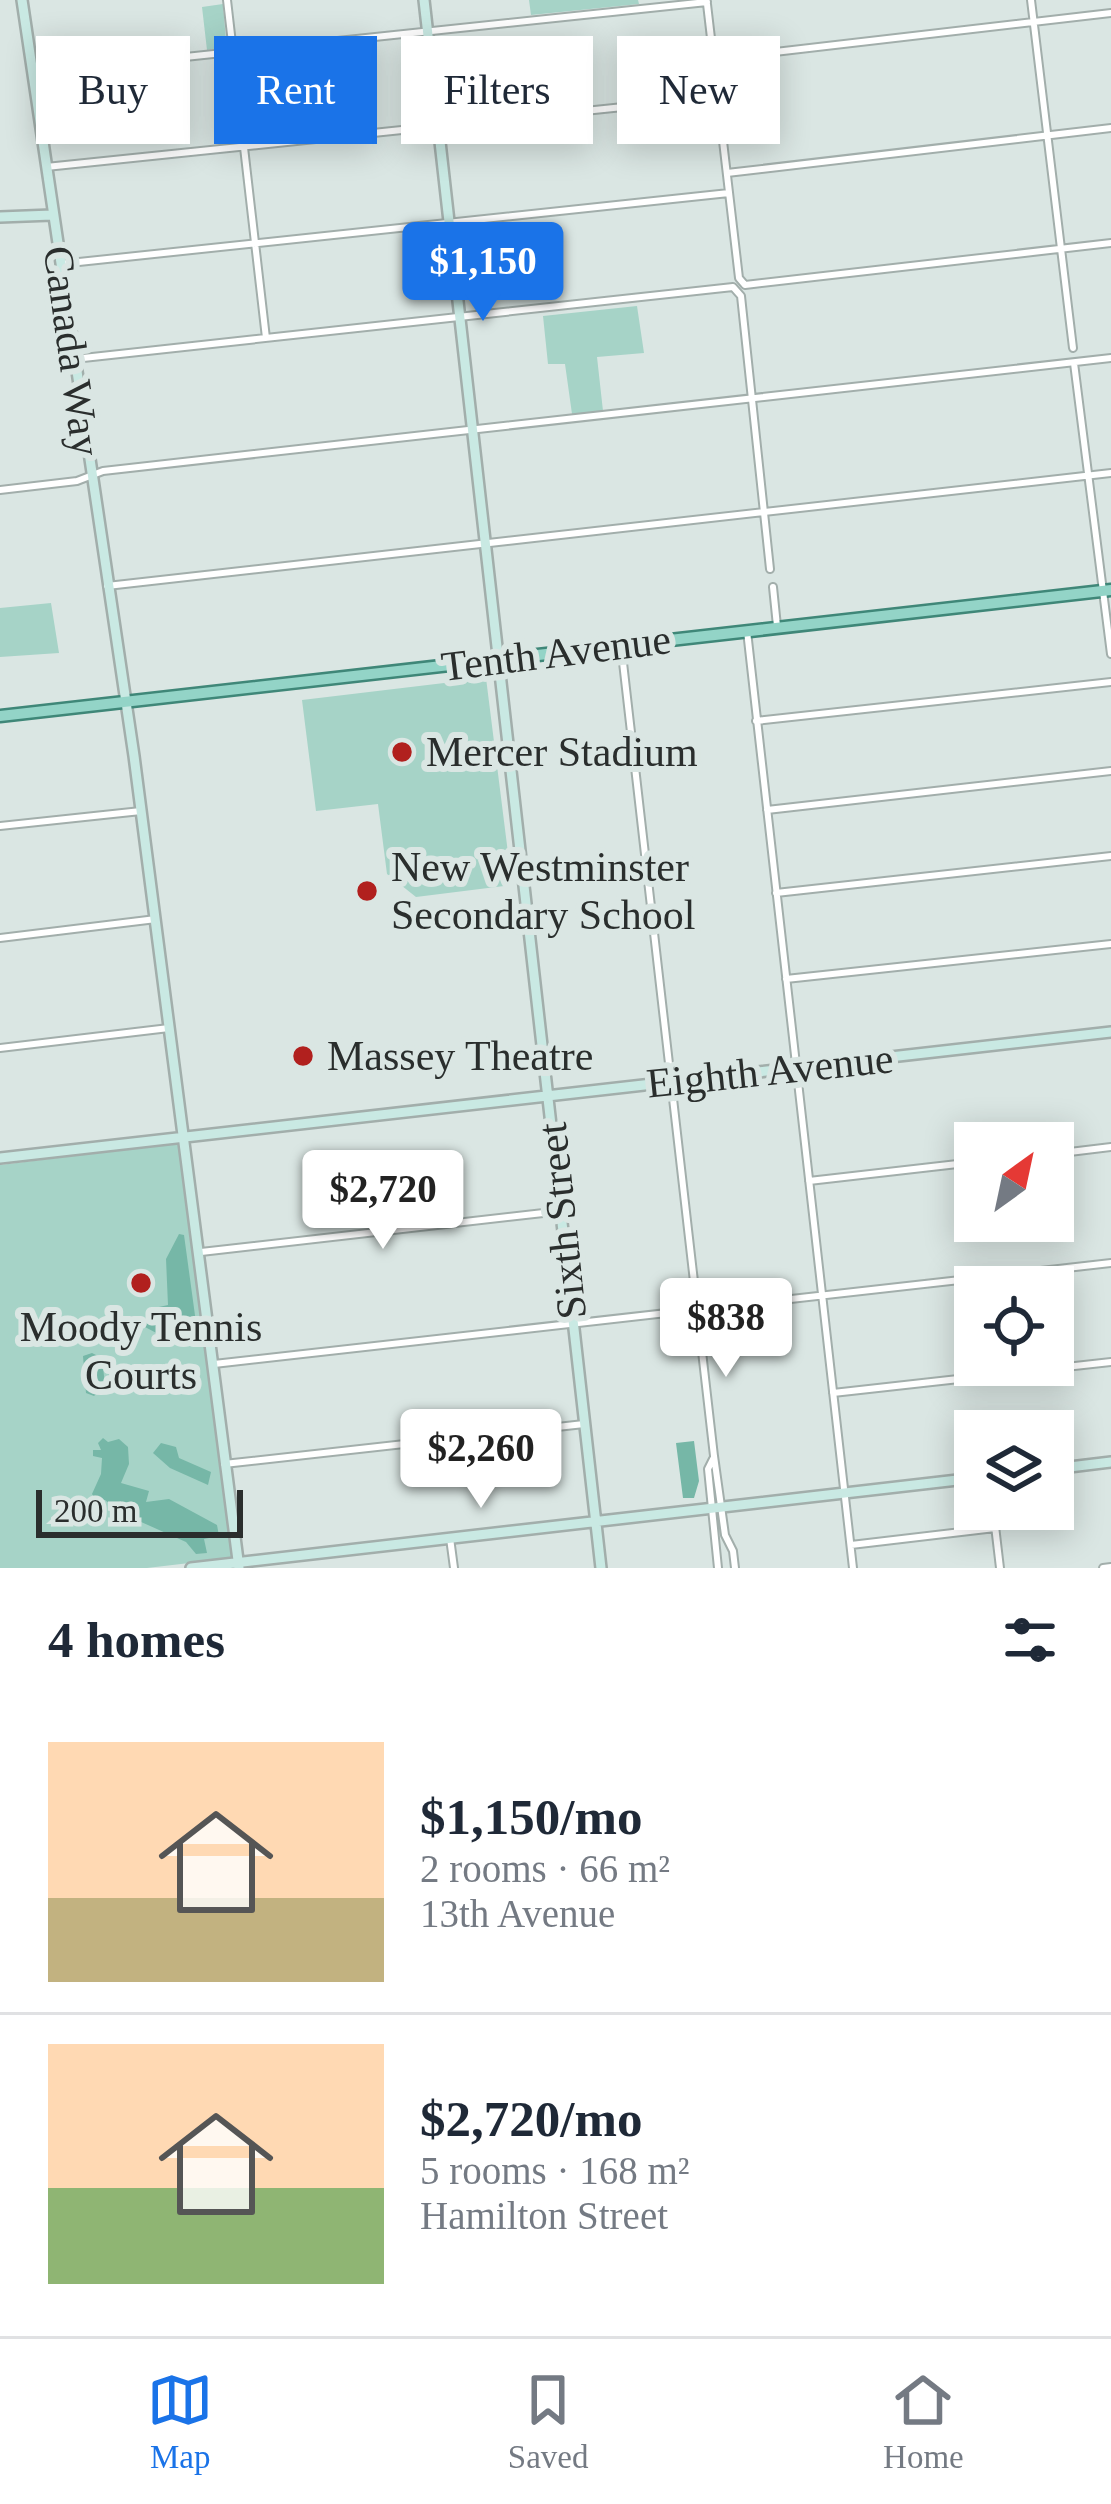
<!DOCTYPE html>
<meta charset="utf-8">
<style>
:root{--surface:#fff;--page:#f2f2f3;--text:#1f2937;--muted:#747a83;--line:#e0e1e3;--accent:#1a73e8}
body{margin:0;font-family:Georgia,serif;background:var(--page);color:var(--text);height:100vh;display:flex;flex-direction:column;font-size:45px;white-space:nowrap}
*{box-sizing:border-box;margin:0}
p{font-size:39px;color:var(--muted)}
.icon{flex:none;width:66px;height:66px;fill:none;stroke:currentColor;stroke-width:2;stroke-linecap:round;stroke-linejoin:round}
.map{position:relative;height:1568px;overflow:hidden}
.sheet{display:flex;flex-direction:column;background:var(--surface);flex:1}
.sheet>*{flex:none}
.banner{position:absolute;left:36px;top:36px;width:1041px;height:108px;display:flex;gap:24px}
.needle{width:78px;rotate:33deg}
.buttons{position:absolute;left:954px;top:1122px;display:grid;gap:24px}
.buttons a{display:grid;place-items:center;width:120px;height:120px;border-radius:0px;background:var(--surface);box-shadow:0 6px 30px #0003;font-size:60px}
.scale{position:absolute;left:36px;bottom:30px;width:207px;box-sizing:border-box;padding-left:12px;border:6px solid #2a2e2d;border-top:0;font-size:33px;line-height:42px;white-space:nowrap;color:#2a2e2d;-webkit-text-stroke:9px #dae6e3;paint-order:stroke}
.price{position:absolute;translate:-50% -102px;padding:0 27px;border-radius:12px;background:#fff;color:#222;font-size:39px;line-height:78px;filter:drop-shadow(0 3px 6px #0008)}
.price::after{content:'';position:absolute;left:50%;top:72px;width:36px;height:27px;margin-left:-18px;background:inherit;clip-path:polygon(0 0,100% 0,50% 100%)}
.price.selected{background:var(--accent);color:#fff}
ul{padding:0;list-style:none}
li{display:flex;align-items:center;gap:36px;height:300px;padding:0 48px}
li+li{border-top:3px solid var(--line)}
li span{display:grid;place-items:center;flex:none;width:336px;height:240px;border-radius:0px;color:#555}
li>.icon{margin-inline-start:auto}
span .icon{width:144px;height:144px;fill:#fffc;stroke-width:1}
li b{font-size:51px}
h2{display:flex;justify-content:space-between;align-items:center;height:144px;padding:0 48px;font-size:51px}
.tag{padding:0 42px;border-radius:0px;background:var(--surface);box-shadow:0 6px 30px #0003;font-size:42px;line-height:108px}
.tag.selected{background:var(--accent);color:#fff}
.dock{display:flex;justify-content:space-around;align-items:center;height:168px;border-top:3px solid var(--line);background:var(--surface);font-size:33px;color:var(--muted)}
.dock a{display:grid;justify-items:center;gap:6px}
.dock .selected{color:var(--accent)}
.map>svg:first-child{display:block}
</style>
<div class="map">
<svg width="1111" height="1568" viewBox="0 0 1111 1568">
<rect width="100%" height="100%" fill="#dae6e3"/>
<path fill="#a6d3c7" d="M529,0H638L639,4L531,15Z
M223,4L226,41L220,48L207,50L202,7Z
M637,306L644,353L597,357L603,411L572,414L565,364H548L543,316Z
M51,603L59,653L0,657V608Z
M486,678L512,885L416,897L387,874L378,804L316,811L302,700Z
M180,1143L232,1558L147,1568H0V1165Z"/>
<path fill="#76b7a7" d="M179,1234L184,1235L197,1330L196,1339L179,1345L145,1327L150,1309L168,1305L166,1259Z
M92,1353L102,1358L105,1385L94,1396L86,1393L83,1356Z
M103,1438L108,1442L119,1439L128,1447L129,1464L121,1483L149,1491L146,1502L169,1499L217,1525L219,1536L204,1539L207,1553L196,1554L186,1542L121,1513L105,1500H96L92,1494L101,1474L102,1458L93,1456V1450H101L98,1443Z
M694,1441L699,1481L694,1498H683L676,1443Z
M161,1443L176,1447L179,1458L211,1472L208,1485L170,1468L153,1453Z"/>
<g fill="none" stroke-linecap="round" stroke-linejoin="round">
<g stroke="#a2aeab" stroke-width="10">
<path id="street" d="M227,0L266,338
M1031,0L1073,348
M707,4L739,278L745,285L1111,243
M715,59L1111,13
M34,73L707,2
M46,167L719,97
M727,173L1111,128
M60,264L729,193
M74,359L733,287L741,296L770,569
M1074,363L1111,654
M0,490L77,481L103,471L1111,358
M107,586L1111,473
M773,587L777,626
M747,631L853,1568
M621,645L714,1456L725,1535L733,1551L735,1568
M756,721L1111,682
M767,810L1111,771
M0,826L141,811
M776,893L1111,856
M0,938L156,919
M786,979L1111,944
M0,1048L169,1028
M1053,1154L1111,1147
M809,1181L975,1162
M201,1252L561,1211
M214,1364L1111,1263
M833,1393L1111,1362
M713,1459L708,1469L718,1568
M224,1464L584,1424
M993,1509L1000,1568
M450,1538L454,1568
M851,1545L995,1528
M1103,1568L1111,1567"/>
</g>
<g stroke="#a2aeab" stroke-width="14">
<path id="secondary" d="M22,0L134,756L239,1568
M424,0L601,1568
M0,217L52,215
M0,1158L1111,1032
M1053,1469L1111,1462
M191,1568L975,1478"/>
</g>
<g stroke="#3f8778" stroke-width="15">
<path id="primary" d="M0,716L1111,590"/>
</g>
<use href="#street" stroke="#fff" stroke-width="6"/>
<use href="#secondary" stroke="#c9e9e3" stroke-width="9"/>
<use href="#primary" stroke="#93d4c7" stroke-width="10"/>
</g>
<g fill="#b1201e" stroke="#dae6e3" stroke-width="4.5">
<circle cx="402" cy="752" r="12"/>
<circle cx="367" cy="891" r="12"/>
<circle cx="303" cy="1056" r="12"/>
<circle cx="141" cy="1283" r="12"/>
</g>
<g text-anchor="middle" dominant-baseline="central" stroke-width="12" stroke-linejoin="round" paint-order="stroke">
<g font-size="42" fill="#2a2e2d" stroke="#dae6e3">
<text transform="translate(72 351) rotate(82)">Canada Way</text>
<text transform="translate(556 653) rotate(-7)">Tenth Avenue</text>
<text transform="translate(770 1071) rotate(-6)">Eighth Avenue</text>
<text transform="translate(562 1221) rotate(-96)">Sixth Street</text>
</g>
<g font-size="42" fill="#2a2e2d" stroke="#dae6e3" text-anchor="start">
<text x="426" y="752">Mercer Stadium</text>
<text x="391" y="867">New Westminster<tspan x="391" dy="48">Secondary School</tspan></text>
<text x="327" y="1056">Massey Theatre</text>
<text x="141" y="1327" text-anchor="middle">Moody Tennis<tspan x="141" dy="48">Courts</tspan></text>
</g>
</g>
</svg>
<div class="buttons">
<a><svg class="needle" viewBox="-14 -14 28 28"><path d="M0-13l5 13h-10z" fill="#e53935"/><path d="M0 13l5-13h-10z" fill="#747a83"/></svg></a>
<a><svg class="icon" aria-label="locate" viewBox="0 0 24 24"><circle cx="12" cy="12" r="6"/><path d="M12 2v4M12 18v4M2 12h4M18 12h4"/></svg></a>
<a><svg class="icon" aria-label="layers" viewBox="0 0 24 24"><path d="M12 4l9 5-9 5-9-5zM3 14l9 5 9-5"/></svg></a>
</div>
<div class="scale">200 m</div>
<b class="price selected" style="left:483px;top:324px">$1,150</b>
<b class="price" style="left:383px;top:1252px">$2,720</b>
<b class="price" style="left:726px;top:1380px">$838</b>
<b class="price" style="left:481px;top:1511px">$2,260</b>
<div class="banner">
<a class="tag">Buy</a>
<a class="tag selected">Rent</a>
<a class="tag">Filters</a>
<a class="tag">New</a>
</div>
</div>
<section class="sheet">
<h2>4 homes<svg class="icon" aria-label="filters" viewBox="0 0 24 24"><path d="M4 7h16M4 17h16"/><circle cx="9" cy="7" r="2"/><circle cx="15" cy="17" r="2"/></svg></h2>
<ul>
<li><span style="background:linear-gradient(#ffd9b3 65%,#c2b280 0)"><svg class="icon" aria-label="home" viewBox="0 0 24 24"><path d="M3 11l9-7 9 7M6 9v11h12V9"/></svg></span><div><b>$1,150/mo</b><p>2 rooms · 66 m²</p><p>13th Avenue</p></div></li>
<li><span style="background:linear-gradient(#ffd9b3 60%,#8fb573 0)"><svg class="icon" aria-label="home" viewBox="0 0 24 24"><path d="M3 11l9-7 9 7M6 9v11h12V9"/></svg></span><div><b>$2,720/mo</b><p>5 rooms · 168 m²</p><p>Hamilton Street</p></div></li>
</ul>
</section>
<nav class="dock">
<a class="selected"><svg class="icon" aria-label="map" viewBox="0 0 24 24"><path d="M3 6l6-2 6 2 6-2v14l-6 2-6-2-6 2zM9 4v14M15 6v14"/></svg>Map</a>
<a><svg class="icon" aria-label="saved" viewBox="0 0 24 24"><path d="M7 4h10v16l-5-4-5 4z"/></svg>Saved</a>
<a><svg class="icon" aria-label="home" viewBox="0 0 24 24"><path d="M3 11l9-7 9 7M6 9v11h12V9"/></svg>Home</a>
</nav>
